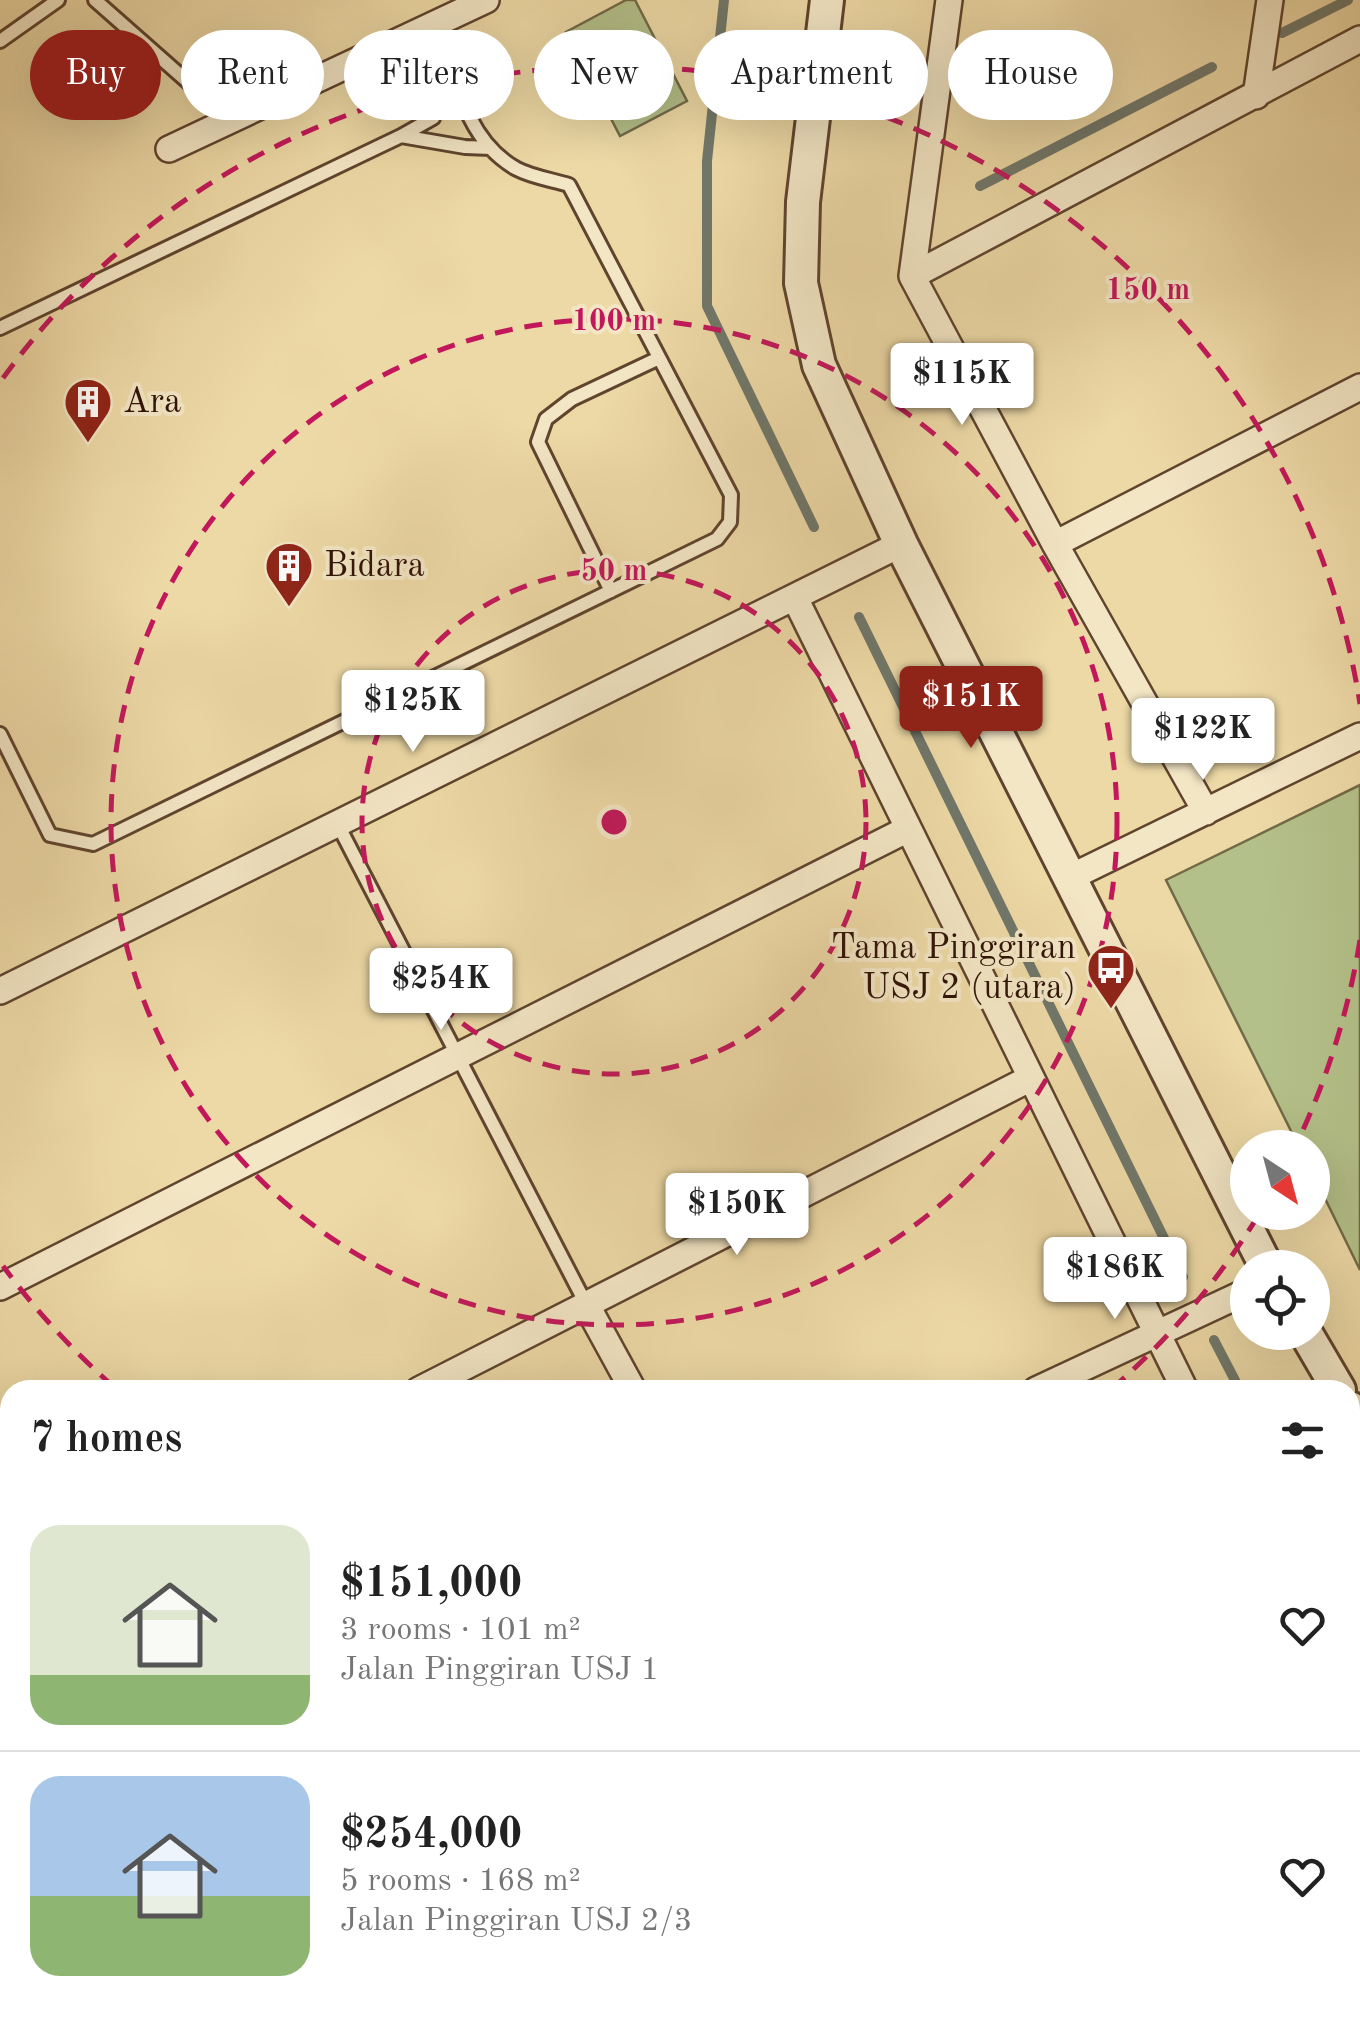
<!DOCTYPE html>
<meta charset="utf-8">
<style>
:root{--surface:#fff;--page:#f2f2f2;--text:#222;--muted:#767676;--line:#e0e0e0;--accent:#8f2418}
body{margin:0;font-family:"Old Standard TT",serif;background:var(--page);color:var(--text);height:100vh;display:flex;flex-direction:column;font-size:38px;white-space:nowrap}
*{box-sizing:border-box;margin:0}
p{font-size:32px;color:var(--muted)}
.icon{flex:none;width:55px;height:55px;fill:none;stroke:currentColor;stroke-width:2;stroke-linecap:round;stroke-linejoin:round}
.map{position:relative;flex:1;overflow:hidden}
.side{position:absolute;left:0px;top:1380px;width:1360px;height:642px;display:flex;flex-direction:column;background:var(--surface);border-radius:30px 30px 0 0;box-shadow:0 10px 40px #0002}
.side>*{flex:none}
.top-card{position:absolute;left:30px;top:30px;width:1300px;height:90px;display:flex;gap:20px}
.needle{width:65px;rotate:144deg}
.fabs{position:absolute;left:1230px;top:1130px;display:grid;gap:20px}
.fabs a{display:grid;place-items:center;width:100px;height:100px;border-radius:50%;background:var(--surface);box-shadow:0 10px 40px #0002;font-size:50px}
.price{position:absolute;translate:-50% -85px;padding:0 22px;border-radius:10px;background:#fff;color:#222;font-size:32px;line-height:65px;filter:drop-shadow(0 2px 5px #0008)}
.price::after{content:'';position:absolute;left:50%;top:60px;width:30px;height:22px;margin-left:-15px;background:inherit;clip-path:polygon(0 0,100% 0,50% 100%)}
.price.current{background:var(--accent);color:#fff}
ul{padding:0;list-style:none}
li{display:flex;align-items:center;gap:30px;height:250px;padding:0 30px}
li+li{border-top:2px solid var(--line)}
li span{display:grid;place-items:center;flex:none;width:280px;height:200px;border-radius:30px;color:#555}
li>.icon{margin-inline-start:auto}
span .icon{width:120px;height:120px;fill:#fffc;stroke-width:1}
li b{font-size:42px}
h2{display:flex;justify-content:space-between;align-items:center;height:120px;padding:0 30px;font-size:42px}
.pill{padding:0 35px;border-radius:45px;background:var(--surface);box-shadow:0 10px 40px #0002;font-size:35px;line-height:90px}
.pill.current{background:var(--accent);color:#fff}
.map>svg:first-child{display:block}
</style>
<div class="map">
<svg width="1360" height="2021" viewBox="0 0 1360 2021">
<rect width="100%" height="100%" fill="#edd9a6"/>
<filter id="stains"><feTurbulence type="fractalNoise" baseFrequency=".002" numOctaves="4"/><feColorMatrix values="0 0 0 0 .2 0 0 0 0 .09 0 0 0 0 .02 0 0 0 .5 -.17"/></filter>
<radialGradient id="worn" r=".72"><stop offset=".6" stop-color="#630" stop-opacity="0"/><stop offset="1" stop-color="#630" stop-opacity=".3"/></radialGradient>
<path fill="#b4c089" stroke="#726a48" stroke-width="2.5" d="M626,0H635L687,101L620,136L566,32Z
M1360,785V1270L1313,1174L1312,1148L1299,1147L1166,880Z
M1350,1646C1360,1682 1360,1734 1350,1771Z"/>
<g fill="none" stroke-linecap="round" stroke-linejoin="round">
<path stroke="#70776a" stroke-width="10" d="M724,0L707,161V306L814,527
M1282,33L1348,0
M980,186L1212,67
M859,617L1183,1277
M1214,1340L1240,1390
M1350,1597L1360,1616
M1351,2012L1360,1975"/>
<g stroke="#5f442e" stroke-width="18">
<path id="service" d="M95,0L231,120
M0,41L58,0
M401,136L433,118L410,36
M0,328L401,136L465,147L491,148
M611,591L538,442L546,419L572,399L659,358
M0,734L50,835L93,844L717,539L730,522L731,495L569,185C553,180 532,177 517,169C464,140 455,75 438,22
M337,823L586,1304"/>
</g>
<g stroke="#5f442e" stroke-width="30">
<path id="minor" d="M949,0L912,276L1055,544L1206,812
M1256,96L1270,0
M169,149L486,0
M912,276L1360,39
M1055,544L1360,387
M795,598L1185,1390
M1069,878L1360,736
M0,991L901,544
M0,1287L908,829
M586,1304L633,1390
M419,1390L1031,1078
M1036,1390L1248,1291
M0,1443L10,1451"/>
</g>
<g stroke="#5f442e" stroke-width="38">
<path id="tertiary" d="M827,0L803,202L801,283L819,365L901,544L1267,1268
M1305,1332L1339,1390
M1350,1408L1360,1424"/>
</g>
<g stroke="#301306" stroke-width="52">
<path id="motorway" d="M0,1853L10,1855
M0,1948L10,1951
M298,2012L338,2021
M730,2012L769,2021"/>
</g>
<use href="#service" stroke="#f3e6c5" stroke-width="12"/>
<use href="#minor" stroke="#f3e6c5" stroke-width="25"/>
<use href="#tertiary" stroke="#f3e6c5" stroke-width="32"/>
<use href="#motorway" stroke="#edd9a6" stroke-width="48"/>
</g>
<g fill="none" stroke="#c2185b" stroke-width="5" stroke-dasharray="18 12">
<circle cx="614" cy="822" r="252"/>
<circle cx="614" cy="822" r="503"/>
<path d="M1360 940A755 755 0 0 1 1295 1147M1258 1216A755 755 0 0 1 1114 1387M114 1387A755 755 0 0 1 3 1266M3 378A755 755 0 0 1 1360 704"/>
</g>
<defs>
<g id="building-pin" transform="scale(2.5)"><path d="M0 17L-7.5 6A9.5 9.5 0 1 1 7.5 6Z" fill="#8f2418" stroke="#f3e6c5"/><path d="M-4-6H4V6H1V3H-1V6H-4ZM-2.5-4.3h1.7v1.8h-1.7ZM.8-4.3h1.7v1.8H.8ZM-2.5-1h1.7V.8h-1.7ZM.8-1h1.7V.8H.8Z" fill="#fff"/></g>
<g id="bus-pin" transform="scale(2.5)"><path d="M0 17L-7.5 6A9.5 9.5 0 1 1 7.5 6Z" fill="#8f2418" stroke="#f3e6c5"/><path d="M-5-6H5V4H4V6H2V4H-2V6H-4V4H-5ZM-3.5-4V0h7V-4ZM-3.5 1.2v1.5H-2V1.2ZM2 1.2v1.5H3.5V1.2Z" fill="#fff"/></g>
</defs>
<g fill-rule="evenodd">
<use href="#building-pin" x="88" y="402"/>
<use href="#building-pin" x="289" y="566"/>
<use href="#bus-pin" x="1111" y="968"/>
</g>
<g text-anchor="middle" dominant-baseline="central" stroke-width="8" stroke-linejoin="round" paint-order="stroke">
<g font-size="35" fill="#301306" stroke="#f3e6c5" text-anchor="start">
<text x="123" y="402">Ara</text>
<text x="324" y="566">Bidara</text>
<text x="1076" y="948" text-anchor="end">Tama Pinggiran<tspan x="1076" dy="40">USJ 2 (utara)</tspan></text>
</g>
</g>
<circle cx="614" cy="822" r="15" fill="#c2185b" stroke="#f3e6c5" stroke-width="5"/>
<g font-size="30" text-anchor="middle" font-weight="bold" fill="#c2185b" stroke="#f3e6c5" stroke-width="8" stroke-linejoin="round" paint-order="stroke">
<text x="1148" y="299">150 m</text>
<text x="614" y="330">100 m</text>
<text x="614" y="580">50 m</text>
</g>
<rect width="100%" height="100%" filter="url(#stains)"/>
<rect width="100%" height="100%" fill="url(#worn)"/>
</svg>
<div class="fabs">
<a><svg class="needle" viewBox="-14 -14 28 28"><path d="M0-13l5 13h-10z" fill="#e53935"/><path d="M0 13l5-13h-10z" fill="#767676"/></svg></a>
<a><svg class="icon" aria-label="locate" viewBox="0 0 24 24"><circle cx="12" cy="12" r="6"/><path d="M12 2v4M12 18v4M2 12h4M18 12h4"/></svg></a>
</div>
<b class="price" style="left:962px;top:428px">$115K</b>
<b class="price current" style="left:971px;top:751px">$151K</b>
<b class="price" style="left:413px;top:755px">$125K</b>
<b class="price" style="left:1203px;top:783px">$122K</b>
<b class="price" style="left:441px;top:1033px">$254K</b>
<b class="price" style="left:737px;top:1258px">$150K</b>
<b class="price" style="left:1115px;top:1322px">$186K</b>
<div class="top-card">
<a class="pill current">Buy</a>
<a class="pill">Rent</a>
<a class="pill">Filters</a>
<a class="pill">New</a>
<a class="pill">Apartment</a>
<a class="pill">House</a>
</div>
<section class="side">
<h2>7 homes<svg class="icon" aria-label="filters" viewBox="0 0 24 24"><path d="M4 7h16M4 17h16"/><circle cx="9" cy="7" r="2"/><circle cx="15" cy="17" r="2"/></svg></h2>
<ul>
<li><span style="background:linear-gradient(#dfe7d0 75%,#8fb573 0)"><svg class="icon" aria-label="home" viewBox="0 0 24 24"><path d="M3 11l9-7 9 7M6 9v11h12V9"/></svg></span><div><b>$151,000</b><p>3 rooms · 101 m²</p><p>Jalan Pinggiran USJ 1</p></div><svg class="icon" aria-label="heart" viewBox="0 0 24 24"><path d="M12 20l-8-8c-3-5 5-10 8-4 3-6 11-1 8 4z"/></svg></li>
<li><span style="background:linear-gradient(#a9c7e8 60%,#8fb573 0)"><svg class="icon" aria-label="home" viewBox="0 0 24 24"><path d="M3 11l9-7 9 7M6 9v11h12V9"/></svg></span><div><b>$254,000</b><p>5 rooms · 168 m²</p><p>Jalan Pinggiran USJ 2/3</p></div><svg class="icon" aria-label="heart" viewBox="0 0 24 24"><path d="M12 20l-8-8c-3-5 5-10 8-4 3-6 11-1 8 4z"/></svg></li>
</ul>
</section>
</div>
